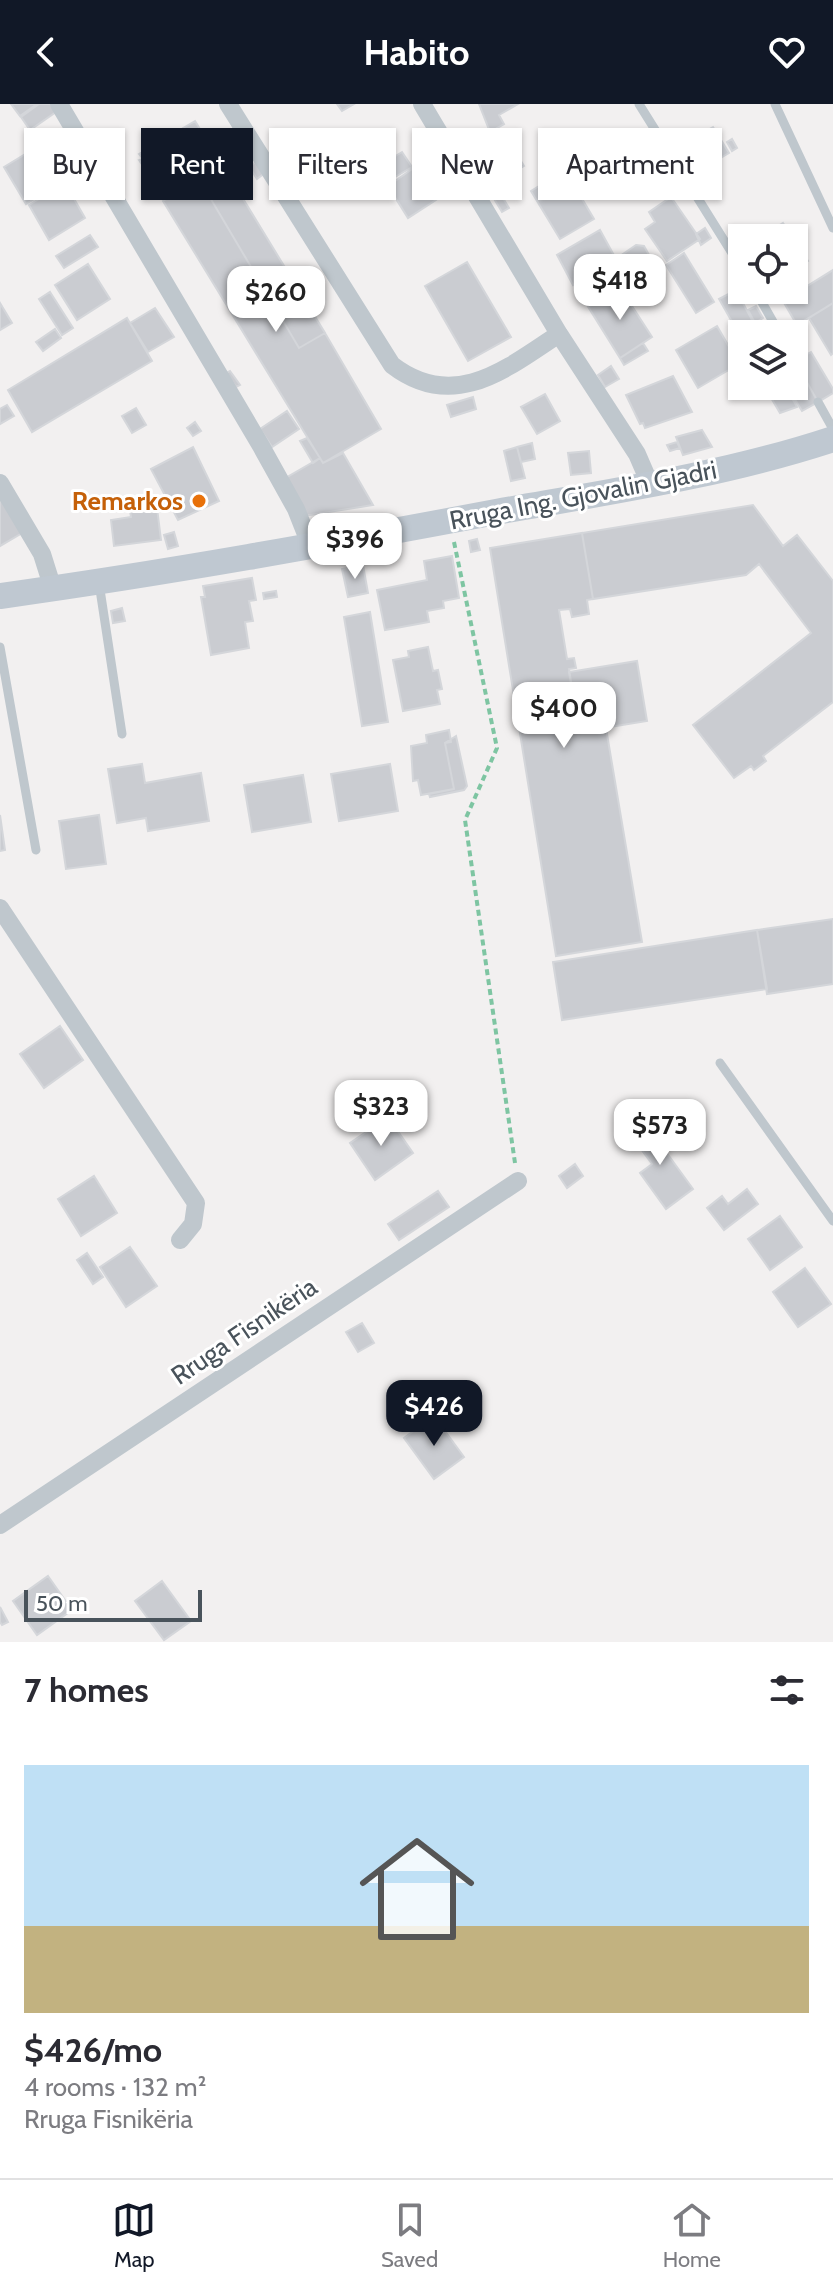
<!DOCTYPE html>
<meta charset="utf-8">
<style>
:root{--surface:#fff;--page:#f7f7f7;--text:#2b2b33;--muted:#7c7c81;--line:#e1e1e2;--accent:#111827}
body{margin:0;font-family:Cabin,sans-serif;background:var(--page);color:var(--text);height:100vh;display:flex;flex-direction:column;font-size:30px;white-space:nowrap}
*{box-sizing:border-box;margin:0}
p{font-size:26px;color:var(--muted)}
.icon{flex:none;width:44px;height:44px;fill:none;stroke:currentColor;stroke-width:2;stroke-linecap:round;stroke-linejoin:round}
.map{position:relative;height:1538px;overflow:hidden}
.side{display:flex;flex-direction:column;background:var(--surface);flex:1}
.side>*{flex:none}
.hud{position:absolute;left:24px;top:24px;width:786px;height:72px;display:flex;gap:16px}
.buttons{position:absolute;left:728px;top:120px;display:grid;gap:16px}
.buttons a{display:grid;place-items:center;width:80px;height:80px;border-radius:0px;background:var(--surface);box-shadow:0 2px 6px #0004;font-size:40px}
.scale{position:absolute;left:24px;bottom:20px;width:178px;box-sizing:border-box;padding-left:8px;border:4px solid #49535b;border-top:0;font-size:22px;line-height:28px;white-space:nowrap;color:#49535b;-webkit-text-stroke:6px #fff;paint-order:stroke}
.price{position:absolute;translate:-50% -68px;padding:0 18px;border-radius:16px;background:#fff;color:#222;font-size:26px;line-height:52px;filter:drop-shadow(0 2px 4px #0008)}
.price::after{content:'';position:absolute;left:50%;top:48px;width:24px;height:18px;margin-left:-12px;background:inherit;clip-path:polygon(0 0,100% 0,50% 100%)}
.price.current{background:var(--accent);color:#fff}
ul{padding:0;list-style:none}
li{display:grid;align-content:center;gap:16px;height:424px;padding:0 24px}
li span{display:grid;place-items:center;height:248px;border-radius:0px;color:#555}
li>.icon{margin-inline-start:auto}
span .icon{width:144px;height:144px;fill:#fffc;stroke-width:1}
li b{font-size:34px}
h2{display:flex;justify-content:space-between;align-items:center;height:96px;padding:0 24px;font-size:34px}
.chip{padding:0 28px;border-radius:0px;background:var(--surface);box-shadow:0 2px 6px #0004;font-size:28px;line-height:72px}
.chip.current{background:var(--accent);color:#fff}
header{display:flex;justify-content:space-between;align-items:center;height:104px;padding:0 24px;background:var(--accent);color:#fff;font-size:36px;font-weight:700}
.tab-bar{display:flex;justify-content:space-around;align-items:center;height:112px;border-top:2px solid var(--line);background:var(--surface);font-size:22px;color:var(--muted)}
.tab-bar a{display:grid;justify-items:center;gap:4px}
.tab-bar .current{color:var(--accent)}
.map>svg:first-child{display:block}
</style>
<header><svg class="icon" aria-label="back" viewBox="0 0 24 24"><path d="M15 5l-7 7 7 7"/></svg>Habito<svg class="icon" aria-label="heart" viewBox="0 0 24 24"><path d="M12 20l-8-8c-3-5 5-10 8-4 3-6 11-1 8 4z"/></svg></header>
<div class="map">
<svg width="833" height="1538" viewBox="0 0 833 1538">
<rect width="100%" height="100%" fill="#f2f0f0"/>
<path fill="#caccd1" stroke="#d4d6da" stroke-width="2" d="M11,0H37L20,12Z
M39,0H50L56,8L30,26L21,13Z
M337,0H354L342,7Z
M479,0H518L499,11L504,20L490,28Z
M195,17L223,62L166,95L139,56L143,55L139,50Z
M713,23L729,49L705,63L700,53L690,59L680,42Z
M503,28L524,62L486,85L465,50Z
M732,35L737,44L732,47L727,38Z
M42,40L64,77L26,100L4,63Z
M650,46L658,58L640,71L632,58Z
M402,48L412,63L385,79L376,64Z
M258,57L266,68L257,75L249,62Z
M656,59L663,70L651,79L645,68Z
M223,62L325,229L299,244L199,75Z
M415,63L436,96L408,114L388,82Z
M565,66L594,115L560,135L531,87Z
M199,75L299,244L325,229L381,325L323,359L163,97Z
M65,79L85,114L49,136L29,101Z
M500,89L509,104L502,108L493,93Z
M671,93L700,135L667,157L645,125L655,118L649,108Z
M783,119L793,134H761Z
M705,124L711,134L701,141L696,130Z
M600,126L621,164L598,178L593,169L573,181L557,151Z
M90,131L98,143L64,164L56,152Z
M794,136L808,157L801,161L794,151Z
M636,141L644,142L653,158L630,172L620,152Z
M684,149L714,198L696,209L666,161Z
M655,157L659,165L632,183L626,174Z
M467,158L511,233L468,257L425,182Z
M88,160L110,195L77,216L55,181Z
M833,166V199L797,221L783,197Z
M619,182L652,233L620,254L587,201Z
M736,186L752,216L736,225L719,195Z
M50,188L73,224L62,231L39,195Z
M0,199L12,219L0,226Z
M833,199V249L831,251L809,214Z
M756,202L763,214L755,219L748,206Z
M155,204L174,233L148,248L130,219Z
M127,214L152,257L32,328L8,286Z
M717,222L739,260L698,284L676,246Z
M55,225L61,234L43,247L36,238Z
M643,239L648,247L624,261L620,254Z
M811,248L833,285V289L818,298L795,257Z
M795,257L818,298L802,307L787,282H794Z
M611,262L619,275L605,283L598,271Z
M230,267L240,281L236,283L226,269Z
M673,272L692,308L645,324L643,319L640,320L626,291Z
M786,283L797,303L780,309L770,292Z
M545,290L560,317L537,330L521,303Z
M473,293L476,305L451,313L447,301Z
M7,301L14,312L0,320V305Z
M136,304L146,321L132,329L122,312Z
M287,307L299,325L272,343L260,325Z
M195,318L201,327L193,332L187,324Z
M702,326L712,343L683,351L676,333Z
M307,334L320,354L313,359L300,337Z
M677,338L680,344L670,347L667,341Z
M532,339L535,355L521,358L517,343Z
M193,343L219,397L178,416L151,365Z
M517,343L525,374L511,377L504,347Z
M589,347L591,369L571,371L568,349Z
M343,349L373,401L304,412L284,375L320,354L323,359Z
M0,391L24,428L0,442Z
M753,401L783,442L797,431L833,477V598L763,652L766,657L754,666L751,662L734,674L693,621L811,529L759,460L746,471L593,495L582,429Z
M157,404L161,436L114,442L111,416L131,413L130,407Z
M174,428L178,442L168,445L164,431Z
M582,429L593,495L587,496L589,510L572,513L570,505L559,506L567,555L574,554L576,564L569,565L579,628L606,624L642,838L556,852L490,444Z
M477,435L480,446L471,448L469,437Z
M452,452L459,494L443,497L444,504L427,507L429,518L385,526L377,486L427,476L424,457Z
M363,461L368,489L348,493L342,465Z
M252,474L256,496L249,497L253,517L245,518L249,544L211,551L201,493H205L203,482Z
M276,487L277,493L264,495L263,489Z
M122,504L125,517L113,519L111,507Z
M370,508L388,618L362,622L344,513Z
M428,543L433,567L438,566L442,585L437,586L440,600L403,607L393,556L409,553L408,547Z
M637,557L647,617L579,628L569,568Z
M449,626L451,638L445,639L454,685L421,691L418,676L413,677L411,642L427,639L426,631Z
M456,632L467,682L464,686L430,693L429,690L454,685L445,639Z
M142,660L145,679L201,669L209,717L148,727L146,714L117,719L108,665Z
M390,660L398,707L339,717L331,670Z
M303,671L311,718L252,728L244,681Z
M0,711L5,746L0,747Z
M99,711L106,760L66,765L59,717Z
M833,815V880L767,890L757,826Z
M757,826L767,885L562,916L553,858Z
M60,922L83,956L44,984L20,950Z
M388,1013L413,1049L375,1076L350,1039Z
M642,1015L693,1085L666,1105L640,1069L652,1060L627,1026Z
M575,1060L583,1072L567,1084L559,1072Z
M94,1072L117,1109L81,1132L58,1095Z
M747,1085L758,1100L724,1126L707,1104L722,1092L728,1100Z
M438,1087L449,1103L399,1136L388,1120Z
M780,1112L802,1143L770,1166L748,1135Z
M130,1143L157,1182L126,1203L100,1163Z
M87,1149L103,1173L93,1180L77,1156Z
M805,1164L831,1200L798,1223L773,1188Z
M362,1219L374,1239L358,1248L346,1228Z
M434,1312L464,1353L434,1375L404,1334Z
M48,1472L72,1506L37,1531L13,1497Z
M162,1477L191,1517L164,1536L135,1497Z
M0,1503L8,1518L2,1521L0,1518Z"/>
<g fill="none" stroke-linecap="round" stroke-linejoin="round">
<path stroke="#7ec5a2" stroke-width="4" stroke-dasharray="6 4" stroke-linecap="butt" d="M454,438L497,644L465,716L515,1059"/>
<path stroke="#bfc7cd" stroke-width="9" d="M639,0L742,165
M775,0L833,124
M755,186L780,230
M794,256L795,257
M818,298L833,325
M99,479L122,630
M0,543L36,746
M720,959L833,1117"/>
<path stroke="#bfc7cd" stroke-width="18" d="M59,0L261,342L296,405L311,443
M228,0L392,261C453,308 505,266 559,230
M422,0L559,230L637,350L650,380
M0,379L42,450L53,485
M0,804L196,1099L193,1120L180,1136
M0,1421L518,1077"/>
<path stroke="#bfc8d1" stroke-width="26" d="M0,492C166,469 331,439 496,408C608,388 724,371 833,335"/>
</g>
<circle fill="#e8710a" stroke="#fff" stroke-width="3" cx="199" cy="397" r="8"/>
<g text-anchor="middle" dominant-baseline="central" stroke-width="6" stroke-linejoin="round" paint-order="stroke">
<g font-size="26" fill="#49535b" stroke="#fff">
<text transform="translate(583 391) rotate(-11)">Rruga Ing. Gjovalin Gjadri</text>
<text transform="translate(244 1227) rotate(-34)">Rruga Fisnikëria</text>
</g>
<g font-size="26" font-weight="bold" fill="#c56008" stroke="#fff" text-anchor="end">
<text x="183" y="397">Remarkos</text>
</g>
</g>
</svg>
<div class="buttons">
<a><svg class="icon" aria-label="locate" viewBox="0 0 24 24"><circle cx="12" cy="12" r="6"/><path d="M12 2v4M12 18v4M2 12h4M18 12h4"/></svg></a>
<a><svg class="icon" aria-label="layers" viewBox="0 0 24 24"><path d="M12 4l9 5-9 5-9-5zM3 14l9 5 9-5"/></svg></a>
</div>
<div class="scale">50 m</div>
<b class="price" style="left:620px;top:218px">$418</b>
<b class="price" style="left:276px;top:230px">$260</b>
<b class="price" style="left:355px;top:477px">$396</b>
<b class="price" style="left:564px;top:646px">$400</b>
<b class="price" style="left:381px;top:1044px">$323</b>
<b class="price" style="left:660px;top:1063px">$573</b>
<b class="price current" style="left:434px;top:1344px">$426</b>
<div class="hud">
<a class="chip">Buy</a>
<a class="chip current">Rent</a>
<a class="chip">Filters</a>
<a class="chip">New</a>
<a class="chip">Apartment</a>
</div>
</div>
<section class="side">
<h2>7 homes<svg class="icon" aria-label="filters" viewBox="0 0 24 24"><path d="M4 7h16M4 17h16"/><circle cx="9" cy="7" r="2"/><circle cx="15" cy="17" r="2"/></svg></h2>
<ul>
<li><span style="background:linear-gradient(#bfe0f5 65%,#c2b280 0)"><svg class="icon" aria-label="home" viewBox="0 0 24 24"><path d="M3 11l9-7 9 7M6 9v11h12V9"/></svg></span><div><b>$426/mo</b><p>4 rooms · 132 m²</p><p>Rruga Fisnikëria</p></div></li>
</ul>
</section>
<nav class="tab-bar">
<a class="current"><svg class="icon" aria-label="map" viewBox="0 0 24 24"><path d="M3 6l6-2 6 2 6-2v14l-6 2-6-2-6 2zM9 4v14M15 6v14"/></svg>Map</a>
<a><svg class="icon" aria-label="saved" viewBox="0 0 24 24"><path d="M7 4h10v16l-5-4-5 4z"/></svg>Saved</a>
<a><svg class="icon" aria-label="home" viewBox="0 0 24 24"><path d="M3 11l9-7 9 7M6 9v11h12V9"/></svg>Home</a>
</nav>
